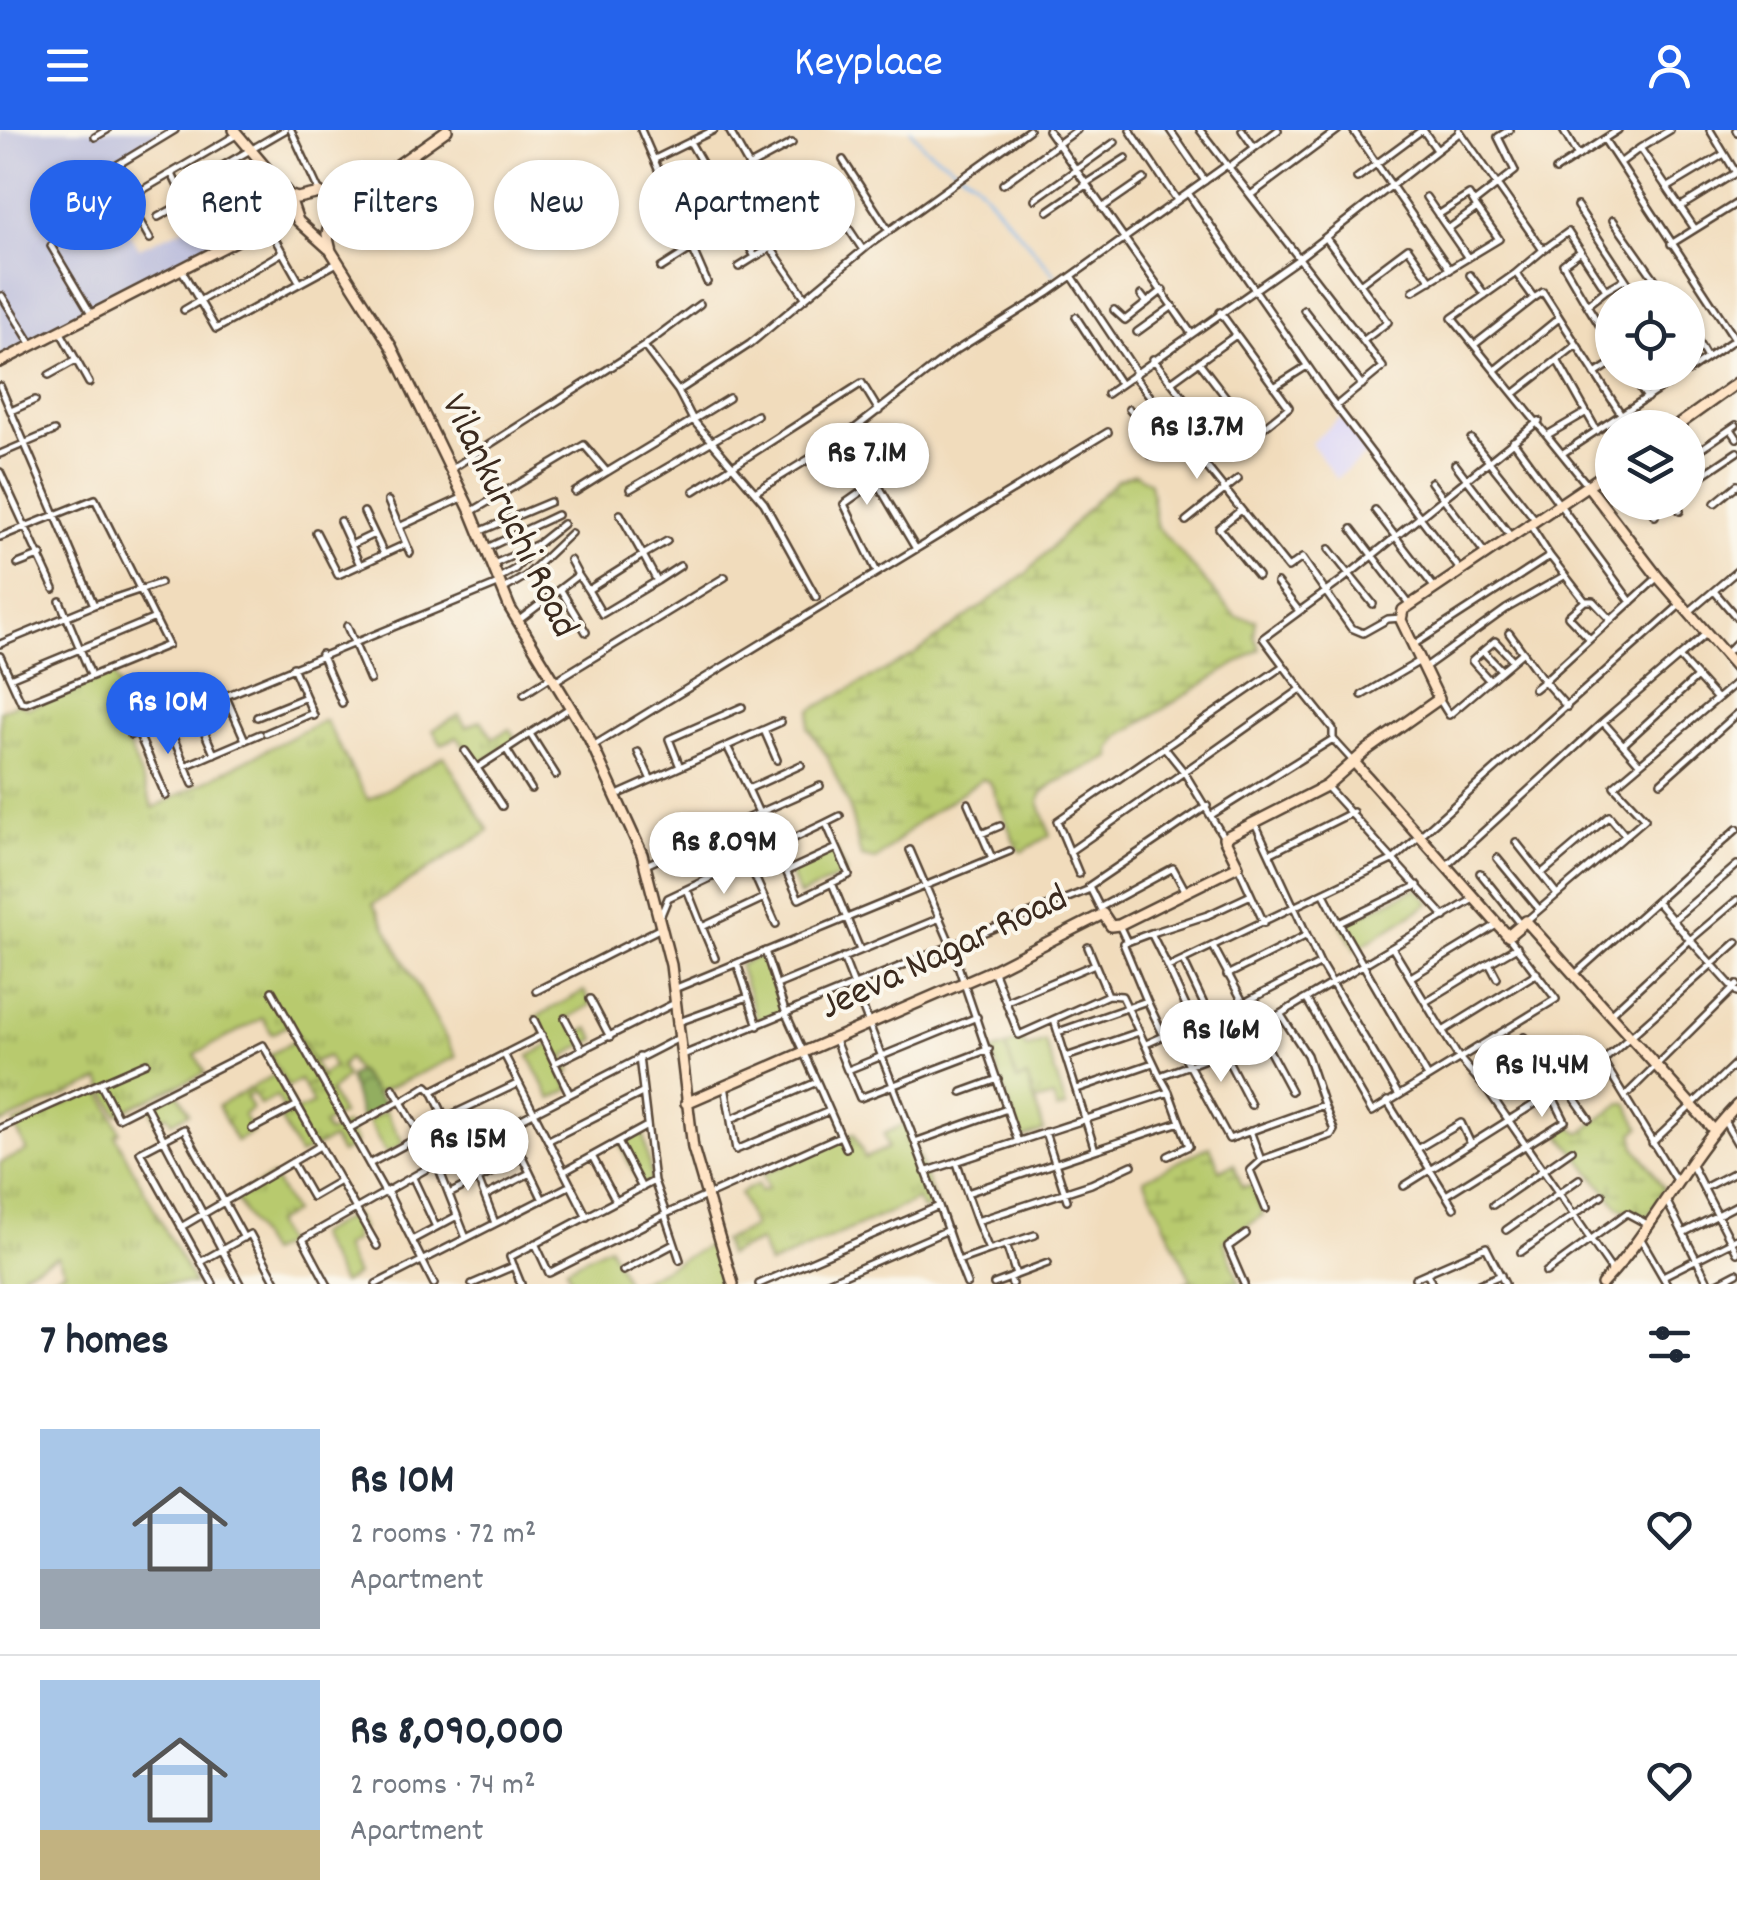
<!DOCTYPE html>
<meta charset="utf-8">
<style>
:root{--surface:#fff;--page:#f2f2f3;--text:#1f2937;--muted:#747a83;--line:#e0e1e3;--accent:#2563eb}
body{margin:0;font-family:Dekko,sans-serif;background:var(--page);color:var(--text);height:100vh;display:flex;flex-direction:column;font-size:38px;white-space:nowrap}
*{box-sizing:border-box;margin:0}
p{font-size:32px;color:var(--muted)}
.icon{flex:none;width:55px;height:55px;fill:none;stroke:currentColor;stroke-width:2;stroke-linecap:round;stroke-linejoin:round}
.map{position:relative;height:1154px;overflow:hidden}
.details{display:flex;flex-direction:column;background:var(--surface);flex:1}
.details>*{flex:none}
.banner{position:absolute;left:30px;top:30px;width:1000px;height:90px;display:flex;gap:20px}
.buttons{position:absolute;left:1595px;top:150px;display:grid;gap:20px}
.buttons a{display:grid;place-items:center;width:110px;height:110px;border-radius:50%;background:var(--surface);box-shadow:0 2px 8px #0004;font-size:50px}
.price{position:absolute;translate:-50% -85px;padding:0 22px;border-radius:35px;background:#fff;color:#222;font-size:32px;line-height:65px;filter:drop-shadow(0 2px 5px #0008)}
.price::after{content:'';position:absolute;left:50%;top:60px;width:30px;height:22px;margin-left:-15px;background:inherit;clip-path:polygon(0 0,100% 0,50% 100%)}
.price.active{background:var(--accent);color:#fff}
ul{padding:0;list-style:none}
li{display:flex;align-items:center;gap:30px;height:250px;padding:0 40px}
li+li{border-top:2px solid var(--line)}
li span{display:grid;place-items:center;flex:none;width:280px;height:200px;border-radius:0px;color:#555}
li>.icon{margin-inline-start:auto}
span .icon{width:120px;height:120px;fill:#fffc;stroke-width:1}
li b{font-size:42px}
h2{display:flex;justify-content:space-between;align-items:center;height:120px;padding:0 40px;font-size:42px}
.chip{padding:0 35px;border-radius:45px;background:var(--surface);box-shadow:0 2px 8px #0004;font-size:35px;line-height:90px}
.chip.active{background:var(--accent);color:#fff}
header{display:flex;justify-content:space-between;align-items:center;height:130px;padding:0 40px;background:var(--accent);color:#fff;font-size:45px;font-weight:600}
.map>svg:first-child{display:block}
</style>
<header><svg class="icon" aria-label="menu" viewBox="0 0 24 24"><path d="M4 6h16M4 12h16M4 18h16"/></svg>Keyplace<svg class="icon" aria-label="person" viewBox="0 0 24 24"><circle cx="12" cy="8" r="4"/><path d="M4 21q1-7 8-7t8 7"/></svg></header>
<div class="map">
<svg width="1737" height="1154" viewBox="0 0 1737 1154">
<defs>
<pattern id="grass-tufts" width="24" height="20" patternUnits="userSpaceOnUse" patternTransform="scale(2.5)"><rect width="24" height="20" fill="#b8ca6e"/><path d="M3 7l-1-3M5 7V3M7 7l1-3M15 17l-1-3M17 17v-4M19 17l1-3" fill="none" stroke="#97a45a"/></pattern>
<pattern id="forest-crowns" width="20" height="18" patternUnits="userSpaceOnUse" patternTransform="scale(2.5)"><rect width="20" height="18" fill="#92ae61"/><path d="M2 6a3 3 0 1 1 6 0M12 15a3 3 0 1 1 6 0" fill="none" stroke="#788e4f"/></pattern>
<pattern id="wetland-marsh" width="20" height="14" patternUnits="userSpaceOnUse" patternTransform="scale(2.5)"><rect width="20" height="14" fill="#b8ca6e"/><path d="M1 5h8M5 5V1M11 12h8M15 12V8" fill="none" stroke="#97a45a"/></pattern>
</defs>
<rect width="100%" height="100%" fill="#fbf7ec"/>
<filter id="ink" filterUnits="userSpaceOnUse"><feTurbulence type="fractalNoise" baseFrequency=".01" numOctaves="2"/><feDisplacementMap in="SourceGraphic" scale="20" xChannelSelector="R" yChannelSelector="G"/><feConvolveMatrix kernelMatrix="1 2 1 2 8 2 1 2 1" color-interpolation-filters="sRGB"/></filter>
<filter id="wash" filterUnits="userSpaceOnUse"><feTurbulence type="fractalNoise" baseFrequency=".0048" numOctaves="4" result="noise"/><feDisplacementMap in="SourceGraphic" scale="40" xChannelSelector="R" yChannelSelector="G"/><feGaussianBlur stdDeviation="2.25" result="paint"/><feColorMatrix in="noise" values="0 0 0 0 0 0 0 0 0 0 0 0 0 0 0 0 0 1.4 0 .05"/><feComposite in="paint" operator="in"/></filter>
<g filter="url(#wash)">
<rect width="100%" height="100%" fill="#f1dcbc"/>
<path fill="#dbd6f7" d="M1341,287L1368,323L1336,349L1311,313Z"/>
<path fill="#c1c2dd" d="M0,0H165L91,45L139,118L204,89L219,114L0,229Z"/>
<path fill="url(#grass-tufts)" stroke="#7a7a46" stroke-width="2.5" d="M113,543L123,566L112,571L153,678L325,590L368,670L444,626L489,701L373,774L456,927L373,965L348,928L341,936L346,947L330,962L342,984L323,995L328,1003L346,994L356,1014L341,1023L332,1009L299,1025L280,988L313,974L304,957L333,937L328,926L313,932L291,894L272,904L263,888L195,924L205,943L117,984L100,950L0,994V581L18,573L28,578Z
M459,585L466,597L481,590L493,608L510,599L516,610L478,635L457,607L441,614L433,600Z
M1022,909L1026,918L1045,911L1066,977L1057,980L1053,967L1035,972L1027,948L1017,952L1006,917Z
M276,944L293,975L284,980L277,966L260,975L253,963L246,967L252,979L243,985L253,1002L236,1011L218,976Z
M101,960L120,1002L115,1005L194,1154H49L46,1150L65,1141L57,1126L23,1142L28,1154H0V1033L27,1021L14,994Z
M906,993L936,1075L923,1080L917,1070L769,1135L760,1111L727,1125L722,1111L754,1097L740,1063L758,1054L760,1061L768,1059L763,1044L854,1003L865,1028L888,1018L884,1004Z
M272,1046L293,1082L274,1093L285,1115L268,1123L235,1067Z"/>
<path fill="url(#forest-crowns)" stroke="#666c40" stroke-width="2.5" d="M358,941L386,976L361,989L349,947Z"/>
<path fill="url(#wetland-marsh)" stroke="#7a7a46" stroke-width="2.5" d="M1135,343L1150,353L1156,395L1236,487L1256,490L1254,506L1260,519L1121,605L1111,619V627L1054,653L1041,664L1039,672L1050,705L1022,722L1016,716L990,652L982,649L918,692L876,730L861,727L850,679L827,626L808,598L811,580L915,524L1026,444L1098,368L1117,350Z
M1621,973H1627L1640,998L1633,1003L1636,1017L1664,1058L1647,1088L1619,1078L1557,1000L1567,994L1581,1003Z
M1210,1016L1220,1040L1234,1034L1242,1057L1252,1055L1263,1085L1224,1111L1240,1154H1182L1191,1150L1144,1049Z"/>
<path fill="#b8ca6e" stroke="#7a7a46" stroke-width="2.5" d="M836,720L846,744L799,766L789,741Z
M1417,758L1430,773L1355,820L1341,794Z
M764,824L783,883L758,893L739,835Z
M584,861L591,875L568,888L577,904L589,898L596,909L564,926L571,941L563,946L570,959L551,969L529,926L550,915L536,887Z
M300,908L322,948L304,957L300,950L288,957L269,925Z
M1006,917L1017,951L1027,947L1044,1001L1021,1009L991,922Z
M178,962L189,983L172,992L168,985L156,990L149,976Z
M385,981L404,1014L386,1023L368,991Z
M643,1001L652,1051L641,1056L619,1013Z
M354,1084L362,1098L353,1104L355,1110L343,1117L356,1145L342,1153L316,1105Z
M713,1113L726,1154H634Z
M609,1116L627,1154H573L566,1138Z"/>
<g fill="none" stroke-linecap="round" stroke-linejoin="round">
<path stroke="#7bb5ec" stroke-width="2.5" d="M911,0L924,17L974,50L1055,145"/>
</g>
</g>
<g filter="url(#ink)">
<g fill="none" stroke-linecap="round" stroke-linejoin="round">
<g stroke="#564536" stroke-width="10">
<path id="street" d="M291,0L320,63
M641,0L707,152
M729,0L767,68L734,89L755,127L771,118L805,167
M1048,0L1191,203
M1130,0L1177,70
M1170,0L1205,51
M1200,0L1383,237L1336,276
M1242,0L1254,17
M1353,0L1450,140
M1423,0L1437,20
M1459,0L1543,120L1516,143L1534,168L1543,162L1630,298
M1563,0L1578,26
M1618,0L1604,9L1737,212
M1670,0L1640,18L1695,99
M1710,0L1736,43
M1736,0L1737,2
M95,7L107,0
M690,12L734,89
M655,29L714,0
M843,30L889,101
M1620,33L1640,18
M748,37L792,13
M1229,37L1278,0
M1556,40L1604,9
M172,44L191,83L271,43
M99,46L175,0
M1357,48L1422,0
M1003,54L1077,0
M1085,54L1126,28
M1667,58L1724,24
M181,60L285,0
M1188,63L1329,267L1461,441
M1252,64L1338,0
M1426,67L1468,128
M1035,69L1115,12
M248,71L265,96
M1474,73L1515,41L1498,7L1509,0
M833,75L863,120
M1577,76L1637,167
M1680,77L1737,42
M1102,78L1144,49
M1048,81L1086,55
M1438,85L1469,65L1477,78L1448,99
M158,87L186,72
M1613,90L1668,168
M267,95L300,153
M1326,108L1388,192L1364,210
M150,109L127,69L238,4
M1671,114L1737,73
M51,116L92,185
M1543,120L1568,102L1606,160L1587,175L1612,215
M1581,121L1563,134L1587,175
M1300,127L1459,3
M739,137L755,127
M661,138L691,119
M181,139L216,199L337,133
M1516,143L1452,188L1588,356
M1470,145L1485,165
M1072,146L1136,242
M1360,154L1408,118L1431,151
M1606,160L1625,149
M1413,161L1499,109L1477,78
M1141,165L1147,173
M2,166L32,215
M1636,168L1657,152
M184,180L283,122
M1114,180L1125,190L1163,160
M1304,180L1362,255
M1076,187L1120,254
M1599,194L1612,184
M1688,195L1707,228
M60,201L89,253
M1137,202L1173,176
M1474,215L1534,168
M644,216L700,174
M1153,229L1229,325L1289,277L1220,182
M1557,230L1597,301
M1199,232L1255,305
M1495,240L1559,188
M1688,241L1735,209
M1630,242L1647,268
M1659,242L1668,255
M1595,244L1612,233
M49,245L76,230
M1133,245L1288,438L1302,428L1351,498L1363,503L1388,489L1402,488
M1171,252L1236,205
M0,256L94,475L0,514
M1274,257L1307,236
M1515,263L1576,215
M1107,264L1300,128
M729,268L693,290L764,373L816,467
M1129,279L1161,317
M11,281L35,270
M1731,299L1737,308
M1549,304L1585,283
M1471,309L1534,388
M1513,311L1631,472
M1563,323L1685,242
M0,324L54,301
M1150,325L1198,287
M1688,328L1736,295
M1455,334L1509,404
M451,339L644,216L678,261L750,214L869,115L1029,0
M0,342L54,459
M1431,352L1484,422
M1688,355L1737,322
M630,359L757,285
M694,361L862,253L879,281
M575,362L607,342
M755,362L840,310L952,223L1048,163L1227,35
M388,371L410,423
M1646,372L1655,386
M1674,372L1680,381
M1715,373L1737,355
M1241,380L1219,398L1258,446
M1375,380L1434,457
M364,382L384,424
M471,382L584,315L607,342L693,290L678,261
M620,384L643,425L667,411
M340,391L360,435
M1186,391L1238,349
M1530,395L1550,426
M399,397L464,367
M1352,399L1410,475
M481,401L550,372
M316,402L338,445L406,414
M0,407L95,369L168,515L26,573L21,572L0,526
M351,415L374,404
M487,418L557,385
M1329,419L1373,474
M570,430L578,445
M18,434L41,425
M494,434L538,414L563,394
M877,442L844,374L871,355L880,358L916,419
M499,448L515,439L536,417
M657,451L680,436
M1277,453L1299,481
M504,459L526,446L571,403
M1714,461L1737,488
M562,462L586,502
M60,471L91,545
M94,475L160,453
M1690,481L1737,441
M518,491L578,445L588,460L643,425L657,451L602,484L588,460
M347,496L370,550
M1509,503L1522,521
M1590,509L1568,486L1585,471H1593L1611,490
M1413,515L1550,426L1585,471
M1483,521L1472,531L1489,550
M321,524L342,573
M1725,524L1737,512
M1679,527L1717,569
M293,537L314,586
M1424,538L1506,479L1564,446
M1501,540L1483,521L1495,511L1512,529
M10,548L155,488
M555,551L725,447
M152,558L193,654
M1301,559L1263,508L1342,450L1539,291
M524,564L552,546
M225,565L245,610
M1362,565L1420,531
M1439,569L1449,585L1523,522L1544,551L1534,559
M124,571L166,666
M1567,577L1544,551L1658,447
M194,578L214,624
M257,587L306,567
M764,600L777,630
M266,603L313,583
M530,604L556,645
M131,605L498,454
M1624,614L1696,548
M593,616L1108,302
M727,616L748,658
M1164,617L1184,642L1301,559L1333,599V609L1353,631
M506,619L531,659
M465,621L477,638
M638,622L651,650
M1639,633L1603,592L1707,503
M801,635L748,659L759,683L820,656
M185,636L260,604
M680,637L669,609L742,577
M1661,652L1737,584
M1326,656L1445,787
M617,665L781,592
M968,673L992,728
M502,676L477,638L571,577
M1213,684L1333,609
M826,693L840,686
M1255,693L1320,833L1398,964
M981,704L1000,696
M1516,712L1557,764
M910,720L951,815L1018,1012
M1069,722L1184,642L1224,708
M1271,723L1353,682
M1497,728L1539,779
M748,731L776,794
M646,735L759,683L799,769L832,753L860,820
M1447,735L1603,592
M1238,736L1264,793
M787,741L837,718
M1480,743L1521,794
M1079,744L1057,691L1283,536
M1541,744L1609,686L1626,706
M687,759L702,797L764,768
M1324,764L1339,793L1418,755
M1657,772L1690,810L1737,770
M1101,777L1173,738L1185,760
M1103,784L1089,756L1207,676
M661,785L668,768L826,693L849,745L832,753
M1673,790L1737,735
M1526,791L1645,689L1614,656L1737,552
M1339,793L1428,947
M1119,795L1127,812L1151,803L1168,837L1394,729L1681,474
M702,797L715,828
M1152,803L1208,785L1251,765
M1213,816L1291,961
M1088,817L1095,834
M1393,819L1459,928L1489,962L1613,1142
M765,821L786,884L817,952
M843,827L915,1012L1007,979
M1183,830L1209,885
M737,833L758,896
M1168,837L1209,927
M993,840L1019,905L1108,865L1122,866L1160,946L1203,930L1475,768
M1227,845L1305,806
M1574,845L1737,699
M1411,847L1498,794
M1497,848L1489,833L1517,817
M777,855L940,788
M674,859L1010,721
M272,861L386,1064
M536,861L661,798
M590,869L610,907
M1307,870L1372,982L1556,869L1509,808
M1007,871L1095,834L1108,865
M1425,872L1489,833
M1242,874L1319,834
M1611,883L1690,810L1737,862
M977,887L848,940L860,968L989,919
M565,888L582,920
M534,890L569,963
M1054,890L1095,1020L1180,992L1169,962
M676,893L748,867
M1443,901L1537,843
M1058,902L1147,871L1123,813L1127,812
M1164,906L1173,905L1229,1009L1324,975L1307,925L1281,885
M1524,907L1562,959
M835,910L847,940
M1146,914L1164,906L1147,871
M1222,919L1251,975
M1563,919L1581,946
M504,924L587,1087
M683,925L1090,759
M639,927L654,1051L666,1084L840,1006
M1066,927L1139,902
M1511,929L1542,971
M1603,931L1677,1052
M555,933L673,874
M100,953L146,933
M725,956L736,1020L829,981
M1566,956L1589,989
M393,958L437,1034L466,1108
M1077,959L1153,933
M962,962L998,949
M1626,965L1737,855
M1387,971L1454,1078
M401,972L427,956L432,961
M146,976L240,1154
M445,988L432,961L542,905
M731,989L817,952L846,1018
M1723,989L1737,1013
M508,997L543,1070
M0,998L100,953L118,988L263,915L377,1116
M350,998L400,971
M252,999L296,976
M1250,1001L1261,1030L1331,1005L1334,1000L1324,975
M1045,1002L1067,1070
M549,1010L642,963
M618,1012L642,1058
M1652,1013L1737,932
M1417,1019L1461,993L1470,1012
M463,1020L445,988L519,953
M592,1026L616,1071
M1168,1026L1189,1016L1180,992
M1261,1030L1250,1040L1266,1079
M292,1032L312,1067L338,1052
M1690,1032L1737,1123
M957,1033L967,1063L1095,1020
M369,1034L421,1006
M565,1041L645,997
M925,1042L1169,962L1160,946
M413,1048L436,1097
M478,1049L495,1093
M1404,1056L1603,931L1737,812
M1704,1058L1733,1043
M388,1063L434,1154
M967,1063L977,1091L1091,1054L1132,1035
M449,1064L522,1027
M1446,1065L1565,991L1552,965
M485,1066L530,1043
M1667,1072L1709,1154
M1493,1075L1572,1020
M939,1076L958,1131L989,1120
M665,1085L680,1130
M977,1091L989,1120L1035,1105
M181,1097L318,1017
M1506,1100L1579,1049
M1683,1103L1737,1075
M1641,1109L1667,1154
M412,1110L457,1086
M535,1113L549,1143L666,1084
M1006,1114L1016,1145L1010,1148
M1521,1122L1602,1065
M202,1131L250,1104L277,1154
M958,1131L967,1154
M623,1141L674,1114
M1546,1142L1627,1083L1649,1095
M1427,1143L1432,1154
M1016,1145L1048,1133
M1663,1146L1737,1109
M1415,1148L1486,1117L1505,1154
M213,1154L140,1022L184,999L244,1108
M327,1154L303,1109L442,1030L677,909
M376,1154L571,1055
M472,1154L514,1136
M521,1154L510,1127L654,1051
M759,1154L939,1076L915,1012
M823,1154L948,1100
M994,1154L1010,1148L1012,1154
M1244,1154L1228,1117L1246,1104
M1479,1154L1501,1145
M1716,1154L1737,1143"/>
</g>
<g stroke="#564536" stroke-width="14">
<path id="secondary" d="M234,0L289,65L297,68L320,63L335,72L327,104L331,121L391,216L471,382L510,478L589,608L642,724L671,835L693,1018L733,1154
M289,65L298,91L329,119
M337,78L447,0
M0,232L292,82
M1674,298L1737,253
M1588,356L1658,447L1737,538
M1353,631L1508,806L1526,791L1713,999
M686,973L993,840L1103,784L1111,796L1119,795L1238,736L1224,708L1326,656L1367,620L1439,569L1401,490L1403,480L1612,339
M1602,1154C1654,1099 1685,1029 1737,975"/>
</g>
<use href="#street" stroke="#fff" stroke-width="5"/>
<use href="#secondary" stroke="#ffe4c6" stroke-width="9"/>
</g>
</g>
<g text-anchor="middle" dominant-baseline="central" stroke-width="8" stroke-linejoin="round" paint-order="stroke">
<g font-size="40" fill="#3b2a1e" stroke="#fbf7ec">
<text transform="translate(507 387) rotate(64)">Vilankuruchi Road</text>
<text transform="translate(945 825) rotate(-25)">Jeeva Nagar Road</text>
</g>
</g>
</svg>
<div class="buttons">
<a><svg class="icon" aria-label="locate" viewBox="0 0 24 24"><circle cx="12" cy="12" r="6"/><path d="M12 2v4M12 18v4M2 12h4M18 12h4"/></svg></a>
<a><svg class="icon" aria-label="layers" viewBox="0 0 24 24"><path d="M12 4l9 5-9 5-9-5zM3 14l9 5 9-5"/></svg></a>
</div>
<b class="price" style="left:1197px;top:352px">Rs 13.7M</b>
<b class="price" style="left:867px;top:378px">Rs 7.1M</b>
<b class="price active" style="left:168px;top:627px">Rs 10M</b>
<b class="price" style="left:724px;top:767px">Rs 8.09M</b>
<b class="price" style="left:1221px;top:955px">Rs 16M</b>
<b class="price" style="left:1542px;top:990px">Rs 14.4M</b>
<b class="price" style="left:468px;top:1064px">Rs 15M</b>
<div class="banner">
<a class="chip active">Buy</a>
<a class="chip">Rent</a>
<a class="chip">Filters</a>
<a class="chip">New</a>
<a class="chip">Apartment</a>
</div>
</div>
<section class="details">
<h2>7 homes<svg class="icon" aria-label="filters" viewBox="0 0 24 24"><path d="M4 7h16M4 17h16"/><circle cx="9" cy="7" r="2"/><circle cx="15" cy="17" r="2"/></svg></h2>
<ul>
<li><span style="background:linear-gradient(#a9c7e8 70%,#9aa5b1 0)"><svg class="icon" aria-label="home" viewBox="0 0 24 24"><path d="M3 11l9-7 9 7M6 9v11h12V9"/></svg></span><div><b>Rs 10M</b><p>2 rooms · 72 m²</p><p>Apartment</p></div><svg class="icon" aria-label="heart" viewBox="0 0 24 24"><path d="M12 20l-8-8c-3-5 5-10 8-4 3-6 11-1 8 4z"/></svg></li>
<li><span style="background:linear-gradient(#a9c7e8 75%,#c2b280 0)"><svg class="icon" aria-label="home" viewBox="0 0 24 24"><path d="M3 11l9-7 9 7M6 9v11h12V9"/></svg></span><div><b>Rs 8,090,000</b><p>2 rooms · 74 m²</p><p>Apartment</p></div><svg class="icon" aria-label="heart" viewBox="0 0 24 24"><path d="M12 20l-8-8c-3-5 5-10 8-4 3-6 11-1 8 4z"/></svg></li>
</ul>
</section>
